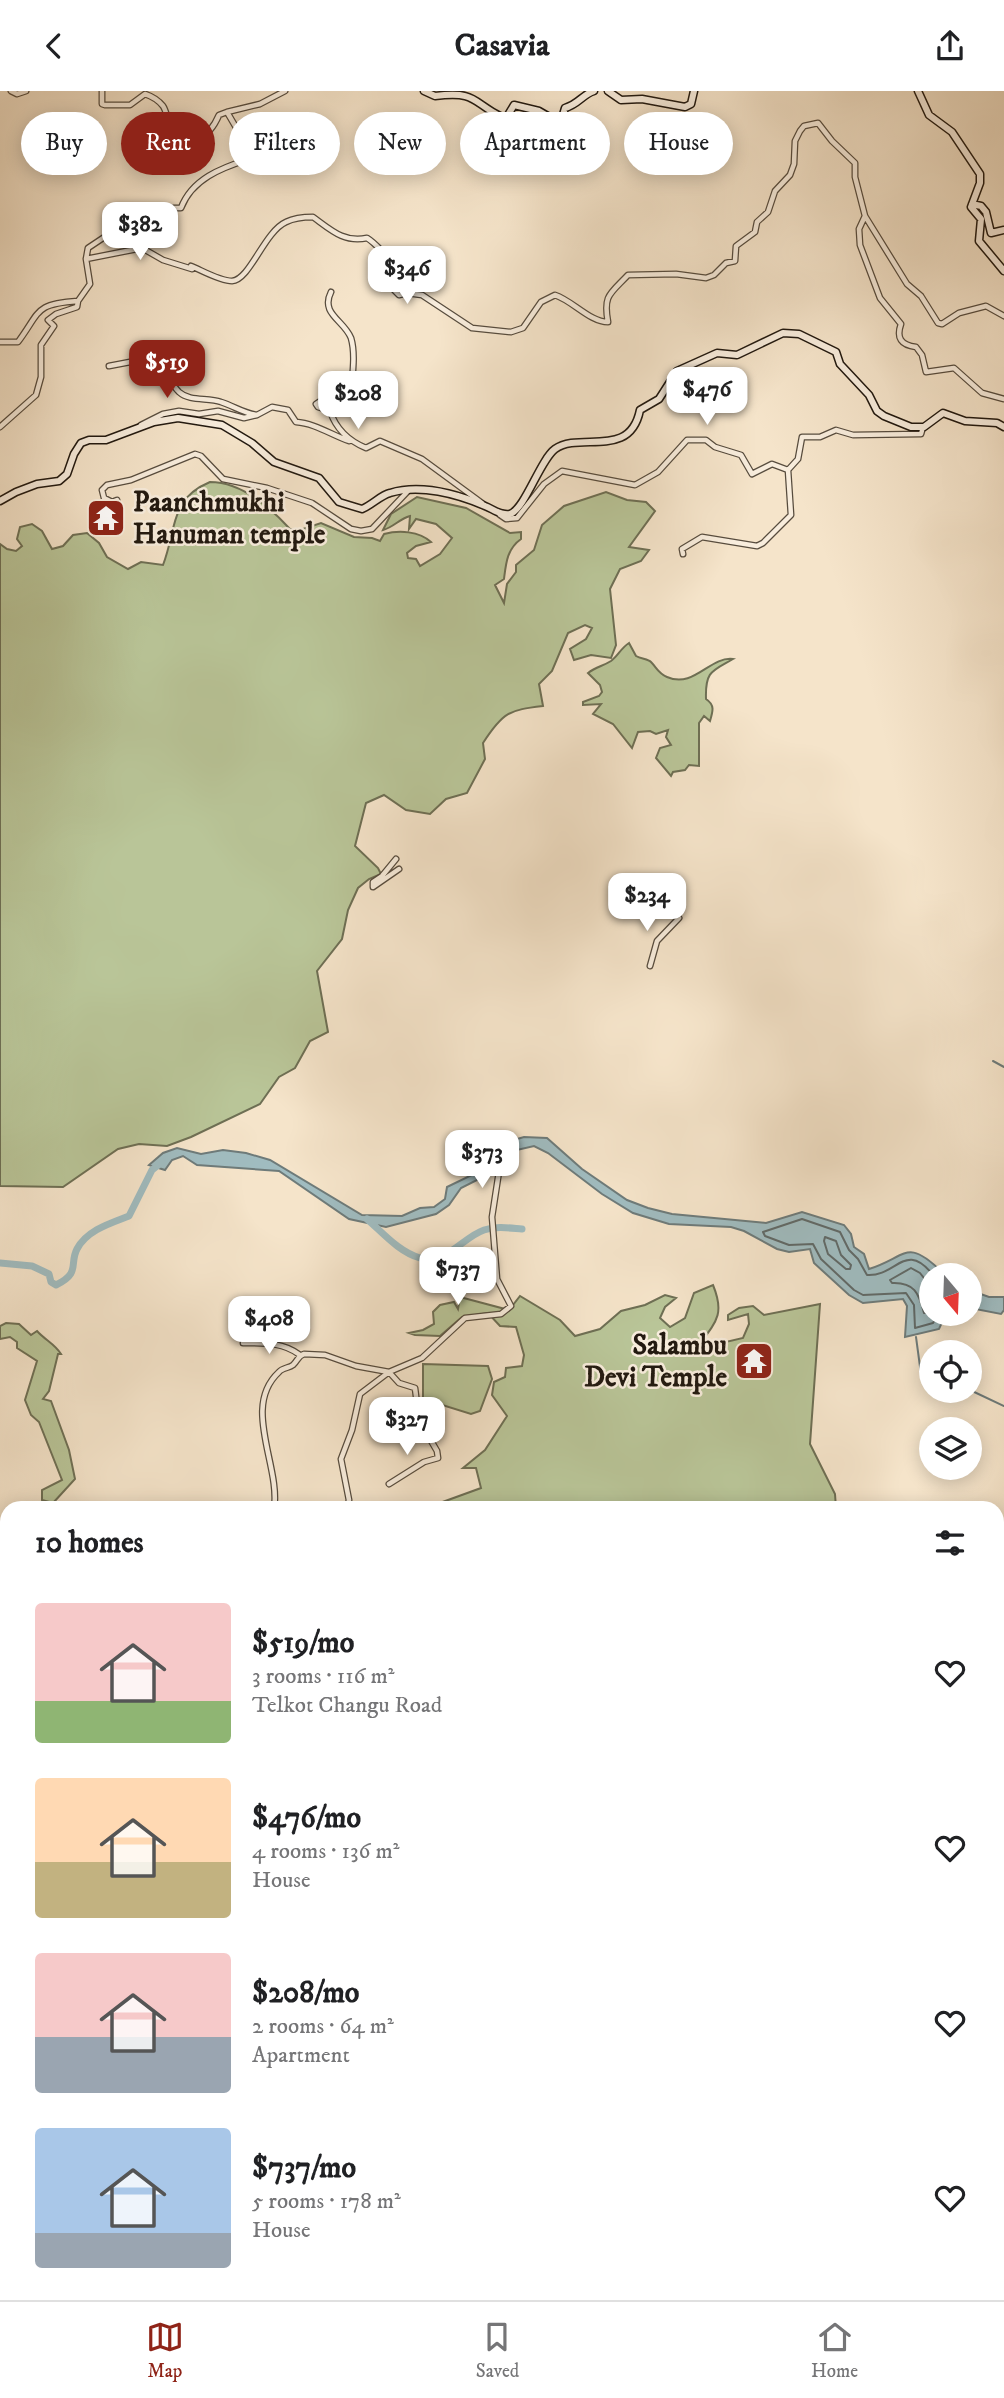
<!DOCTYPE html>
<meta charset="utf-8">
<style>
:root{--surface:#fff;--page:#f6f6f6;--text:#202124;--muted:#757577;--line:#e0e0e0;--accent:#8f2418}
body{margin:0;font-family:"IM FELL DW Pica",serif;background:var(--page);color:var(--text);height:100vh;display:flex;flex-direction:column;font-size:26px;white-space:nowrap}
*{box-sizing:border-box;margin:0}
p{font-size:23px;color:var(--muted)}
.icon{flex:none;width:38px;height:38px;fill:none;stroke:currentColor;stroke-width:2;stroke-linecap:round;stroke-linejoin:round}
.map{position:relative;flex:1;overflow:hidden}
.panel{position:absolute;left:0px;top:1410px;width:1004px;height:800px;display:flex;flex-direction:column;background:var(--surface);border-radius:21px 21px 0 0;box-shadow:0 4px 18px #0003}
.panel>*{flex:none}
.hud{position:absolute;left:21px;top:21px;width:962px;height:63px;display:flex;gap:14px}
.needle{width:46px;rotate:161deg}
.buttons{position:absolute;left:919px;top:1172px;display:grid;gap:14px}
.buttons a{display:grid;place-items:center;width:63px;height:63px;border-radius:50%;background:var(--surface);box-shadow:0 4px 18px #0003;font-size:35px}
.price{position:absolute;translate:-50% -60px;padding:0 16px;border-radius:14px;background:#fff;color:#222;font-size:23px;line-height:46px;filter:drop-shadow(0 2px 4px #0008)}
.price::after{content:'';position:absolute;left:50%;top:42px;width:21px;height:16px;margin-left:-10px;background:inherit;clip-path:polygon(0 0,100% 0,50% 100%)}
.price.on{background:var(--accent);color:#fff}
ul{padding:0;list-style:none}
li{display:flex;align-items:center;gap:21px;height:175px;padding:0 35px}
li span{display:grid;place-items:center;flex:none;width:196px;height:140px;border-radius:7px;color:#555}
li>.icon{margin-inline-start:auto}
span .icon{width:84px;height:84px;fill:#fffc;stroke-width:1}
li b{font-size:30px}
h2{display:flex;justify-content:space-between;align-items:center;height:84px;padding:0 35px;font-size:30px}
.tag{padding:0 24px;border-radius:32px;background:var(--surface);box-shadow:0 4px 18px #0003;font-size:24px;line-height:63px}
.tag.on{background:var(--accent);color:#fff}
header{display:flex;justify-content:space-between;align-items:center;height:91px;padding:0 35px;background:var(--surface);font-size:32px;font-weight:700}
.tabs{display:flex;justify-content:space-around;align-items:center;height:98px;border-top:2px solid var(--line);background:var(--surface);font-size:19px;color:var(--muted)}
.tabs a{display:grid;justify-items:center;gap:4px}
.tabs .on{color:var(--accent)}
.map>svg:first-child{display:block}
</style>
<header><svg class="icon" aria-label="back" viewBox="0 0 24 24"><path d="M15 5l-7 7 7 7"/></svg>Casavia<svg class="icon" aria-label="share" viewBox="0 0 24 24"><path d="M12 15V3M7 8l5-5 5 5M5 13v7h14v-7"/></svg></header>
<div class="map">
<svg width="1004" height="2209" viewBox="0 0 1004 2209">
<rect width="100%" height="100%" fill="#f5e4ca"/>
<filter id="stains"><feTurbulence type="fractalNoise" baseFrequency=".00286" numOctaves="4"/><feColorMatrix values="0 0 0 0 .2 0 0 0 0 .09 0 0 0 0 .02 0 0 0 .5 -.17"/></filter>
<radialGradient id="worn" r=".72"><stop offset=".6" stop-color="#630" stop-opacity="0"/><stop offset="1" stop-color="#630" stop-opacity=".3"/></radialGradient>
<path fill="#b9c598" stroke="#6e6f54" stroke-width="2" d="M210,391C241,391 269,415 290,438L300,439L321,432L354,446L372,447L380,450L384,443C399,439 419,440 431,451L416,455L407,462L408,467L416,468L420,475L440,463L452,447L436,433L416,428L409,438L410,425C399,428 394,436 383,439L391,423L417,406L466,417L510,442L521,441V448C507,458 506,472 504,488L495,494L504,512L507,493L516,481V474L534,459L542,434L564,415L606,401L627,409L646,411L655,420L629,456L649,459L641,470L620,478L610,498L616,554L611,567L591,564L574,569L570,558L586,548L592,537L585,534L568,542L552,580L539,593L543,615C509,619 503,621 483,652L485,668L467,702L446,708L430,723L406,719L384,704L366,712L355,755L378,777L381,783L369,788L358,797L348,819L342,848L317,880L328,941L310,950L295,977L279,986L260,1013L191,1046L167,1055L139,1053L118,1058L63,1096L0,1095V453L7,458L16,460L22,455L17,448L20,436L32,433L42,440L52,458L63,455L73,444L87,442L99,452L107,466L128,478L141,471L163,474C177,438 169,408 210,391Z
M629,552L636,565C641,568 648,568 651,571C657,577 658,582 667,586C694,598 710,565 733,568C712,580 705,580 706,608C715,614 713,620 710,630L704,625L699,632V675L689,674L685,679L673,681L671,685L656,667L660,657L671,654L666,646L668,639L656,643L650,640L638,641L632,657L613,633L593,623L601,613L583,614V611L599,605L602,601L600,594L588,582C596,576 603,575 611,570C618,565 621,557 629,552Z
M713,1194C724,1221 718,1229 701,1251L709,1255L743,1247L749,1233L748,1223L728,1229V1224L739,1217L753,1215L764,1224L820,1213L810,1353L835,1403L836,1417H426L481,1397L476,1377H463L485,1359L507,1325L492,1304L494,1291L505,1286L506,1277L522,1275L524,1264L516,1236L500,1235L488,1222L462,1226L440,1245L415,1244L409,1242L423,1239L434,1233L433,1221L440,1214L454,1211L458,1218L460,1206L509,1219L520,1205L560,1229L575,1245L600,1238L621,1220L645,1214L665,1204L676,1207L665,1216L660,1227L670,1236L685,1227L694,1202Z
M6,1232L19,1233L31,1244L37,1240C45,1249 55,1253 61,1263H58L49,1300L43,1308L51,1310L69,1359L75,1388L53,1412L42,1409V1399L62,1389L39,1331L31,1324L25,1309L37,1270L17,1257V1251L10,1246L0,1248V1235Z
M423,1273L488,1275L492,1288L480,1320L471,1323L423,1308Z"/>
<path fill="#a0bcc0" stroke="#6e7b7a" stroke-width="2" d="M524,1046L547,1047L582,1078L627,1109L648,1117L672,1123L766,1132L802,1121L844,1134L851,1143L854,1156L864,1163L869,1178C907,1166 906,1146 942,1181L940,1185H931V1223H946L939,1238L905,1246L907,1215L903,1208L863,1212L849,1204L814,1172L810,1158L789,1161L777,1158L744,1140L731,1136L669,1133L633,1122L602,1103L548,1062L534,1055L508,1061L487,1084L461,1097L449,1114L436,1123L386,1136L349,1128L279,1080L197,1074L183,1065L172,1069L165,1079L149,1074L163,1062L177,1057L201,1063L223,1059L246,1062L270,1069L362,1124L402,1125L420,1117L434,1116L445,1108L447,1096L474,1083L500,1053Z
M975,1201L989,1206H1004V1219L1001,1223L970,1217V1202Z"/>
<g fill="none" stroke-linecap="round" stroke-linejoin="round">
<path stroke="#616a68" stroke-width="2" d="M825,1146L836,1150L841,1164L851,1174L850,1178H846L828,1163L824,1150Z
M934,1185C905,1148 897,1186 867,1184L858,1168L849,1159L840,1141L802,1128L763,1141L765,1145L789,1154L813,1153L821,1168L854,1199L863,1204L906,1202L914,1214L915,1237L933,1232L938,1223
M931,1196L920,1182L911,1177L890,1189L892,1192C914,1191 919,1202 924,1222H928L931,1217"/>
<path stroke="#6e7b7a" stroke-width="2" d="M993,970L1004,976
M916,1246L921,1283L931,1287
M970,1299L1004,1315
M998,1500L1004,1473
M998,2198L1004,2195
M969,2203L970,2209L984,2203"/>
<path stroke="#a0bcc0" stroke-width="7" d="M367,1128C383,1142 399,1161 420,1167C445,1175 463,1146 484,1139C497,1135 509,1137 522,1138
M0,1172L32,1175L49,1183L51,1191L56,1194C81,1182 69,1173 77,1158C87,1139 111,1132 129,1125L152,1079L162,1071"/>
<g stroke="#574c3e" stroke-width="7">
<path id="street" d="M11,0L17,3L26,0
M227,21L260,13L285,0
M865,125L907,193L921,205L938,232L942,233L959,222L986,215L1004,225
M86,168L142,157L163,169L192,178
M191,175C203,180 220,190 232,190C250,189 264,141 286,131C294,127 303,126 313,126C331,139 344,152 367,147C377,153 384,164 394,171L396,188L394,199L399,204L407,202L422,204L472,237L511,241L523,237L541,211L555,204C573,210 590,231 608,231C603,204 610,203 628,184L676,183L706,187L714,184L726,172L735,170L736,155L755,141L757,131L768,121L775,100L790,84L794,73L795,50L800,40L804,35L818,32L832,50L855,72V86L865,125L859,138L860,154L880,207L901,233C896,247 901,254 916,256L922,264L926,281L954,277L982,302L1004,308
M331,201C320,223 344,229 351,247C356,264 352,286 351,303L346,308C336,305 325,306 316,313L318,316L330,320C336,338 349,350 366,357L380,350L422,368L482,412
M0,251H18C41,220 34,213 78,210
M109,275L130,271L148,264C167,275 166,288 179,301C190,311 208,306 221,311C234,315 243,322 257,324L244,327L218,320L199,323L179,320L163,323L141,334
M257,324L272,316L288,319L296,331C314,332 332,344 349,350
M0,336L36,304L41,286V254L54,235L48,229L56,223L77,216L78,210L90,193L86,168L88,157L121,135L157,117H181C192,88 221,77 249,68L251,62L227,21L219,24C209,47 193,57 172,36C167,30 167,21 163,15C159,10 151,5 145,3L130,14H105L102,13V0
M117,409L112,411L104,407L102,399L107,394L131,389L195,363L201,365L223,388L267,397L312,412L351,438L361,440L372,438L408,400
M500,424L506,428L517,427L544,393L562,380L635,394L658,381L687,349H706L715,356L741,364L752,383L772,373L788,379
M683,463L682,458L702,446L757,455L763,452L791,424L788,379L798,368L802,346H820L836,339L853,344L921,343L923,336
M396,768L382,785L373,791V796L399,778
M650,875L657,850L679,827
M243,1252C264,1252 283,1251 300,1264
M274,1418C281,1375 241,1316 279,1281C282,1277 289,1277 293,1274C298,1269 298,1265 304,1263L325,1264L356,1275L389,1281L399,1292L415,1297L419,1329L437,1360L438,1367L424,1371L389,1393
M347,1418L349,1409L341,1368L352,1339L360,1303L389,1281L422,1267L465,1227L501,1223L511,1215L497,1188L492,1126L504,1048
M0,1733H7
M0,1791H7
M0,1839L7,1840
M0,1868H7
M0,1911H7
M0,1948L7,1946
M0,1980L7,1979
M0,2149L7,2155"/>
</g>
<g stroke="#221910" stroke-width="9">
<path id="secondary" d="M424,0L435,5C478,0 471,11 502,26L508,24L514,14L539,20L558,31L562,27L565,17C579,13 583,3 594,0
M608,0L621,9L642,8L685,16L691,13L694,0
M918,0L929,24L952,41L980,83V92L971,116L981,128L979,150L1004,180
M972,113L981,115L986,121L991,142L1004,139
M0,410L16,401L37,393L59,390L67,383L74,363L81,352L89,349H106L154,331L178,327L222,334L252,352L274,371L319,387L339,411L362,418C372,414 381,404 390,402C420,393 457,403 485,415C493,418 501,425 510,423C525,418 540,369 555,358C580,340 630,369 640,319L659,308L677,280L717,262L737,264L783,242L799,243L836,261L840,273L869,304L877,320L884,325L911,336H924L943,322L965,330L997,332L1004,336
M0,1701L7,1698
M9,2209L11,2203"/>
</g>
<g stroke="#221910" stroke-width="10">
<path id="primary" d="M998,1458L1004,1457"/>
</g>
<use href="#street" stroke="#f8eddd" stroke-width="4.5"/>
<use href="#secondary" stroke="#f8eddd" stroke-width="6"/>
<use href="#primary" stroke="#f5e4ca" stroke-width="7"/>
</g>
<defs>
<g id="temple-square" transform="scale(2.0125)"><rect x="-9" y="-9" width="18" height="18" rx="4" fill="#8f2418" stroke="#f8eddd"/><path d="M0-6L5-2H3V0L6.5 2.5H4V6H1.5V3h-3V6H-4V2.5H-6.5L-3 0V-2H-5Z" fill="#fff"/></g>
</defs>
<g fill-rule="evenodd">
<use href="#temple-square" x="106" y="427"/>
<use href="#temple-square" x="754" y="1270"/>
</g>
<g text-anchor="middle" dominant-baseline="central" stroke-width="5" stroke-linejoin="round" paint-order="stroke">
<g font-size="28" font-weight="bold" fill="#221910" stroke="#f8eddd" text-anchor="start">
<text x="133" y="411">Paanchmukhi<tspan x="133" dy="32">Hanuman temple</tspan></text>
<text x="727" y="1254" text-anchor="end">Salambu<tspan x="727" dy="32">Devi Temple</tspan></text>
</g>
</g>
<rect width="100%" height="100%" filter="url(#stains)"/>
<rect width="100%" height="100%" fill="url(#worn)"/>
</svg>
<div class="buttons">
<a><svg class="needle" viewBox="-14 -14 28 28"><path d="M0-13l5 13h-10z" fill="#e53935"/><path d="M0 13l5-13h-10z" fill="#757577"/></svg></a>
<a><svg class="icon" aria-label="locate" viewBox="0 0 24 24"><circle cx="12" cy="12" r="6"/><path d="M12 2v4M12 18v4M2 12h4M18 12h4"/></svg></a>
<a><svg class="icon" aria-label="layers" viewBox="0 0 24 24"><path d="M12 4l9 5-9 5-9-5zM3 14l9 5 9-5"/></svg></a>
</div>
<b class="price" style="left:140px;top:171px">$382</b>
<b class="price" style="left:407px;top:215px">$346</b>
<b class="price on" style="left:167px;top:309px">$519</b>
<b class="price" style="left:707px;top:336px">$476</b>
<b class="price" style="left:358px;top:340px">$208</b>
<b class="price" style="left:647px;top:842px">$234</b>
<b class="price" style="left:482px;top:1099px">$373</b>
<b class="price" style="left:458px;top:1216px">$737</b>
<b class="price" style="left:269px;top:1265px">$408</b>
<b class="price" style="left:407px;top:1366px">$327</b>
<div class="hud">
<a class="tag">Buy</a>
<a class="tag on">Rent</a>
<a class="tag">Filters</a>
<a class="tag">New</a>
<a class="tag">Apartment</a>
<a class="tag">House</a>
</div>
<section class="panel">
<h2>10 homes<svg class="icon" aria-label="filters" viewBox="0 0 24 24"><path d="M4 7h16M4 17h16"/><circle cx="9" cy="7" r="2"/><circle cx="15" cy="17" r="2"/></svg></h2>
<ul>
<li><span style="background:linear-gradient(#f6c9c9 70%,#8fb573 0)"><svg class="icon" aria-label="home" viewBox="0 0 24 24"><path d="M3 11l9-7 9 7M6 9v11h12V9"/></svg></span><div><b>$519/mo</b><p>3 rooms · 116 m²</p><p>Telkot Changu Road</p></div><svg class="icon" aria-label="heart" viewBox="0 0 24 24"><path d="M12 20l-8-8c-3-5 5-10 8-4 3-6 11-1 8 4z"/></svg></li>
<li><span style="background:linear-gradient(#ffd9b3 60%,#c2b280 0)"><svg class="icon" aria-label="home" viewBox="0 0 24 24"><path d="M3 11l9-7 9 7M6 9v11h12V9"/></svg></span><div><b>$476/mo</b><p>4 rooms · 136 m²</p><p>House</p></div><svg class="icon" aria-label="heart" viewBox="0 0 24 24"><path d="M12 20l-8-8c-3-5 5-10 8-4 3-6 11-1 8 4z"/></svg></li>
<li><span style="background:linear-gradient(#f6c9c9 60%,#9aa5b1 0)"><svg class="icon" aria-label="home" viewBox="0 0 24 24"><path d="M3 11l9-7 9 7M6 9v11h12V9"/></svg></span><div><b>$208/mo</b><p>2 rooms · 64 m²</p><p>Apartment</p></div><svg class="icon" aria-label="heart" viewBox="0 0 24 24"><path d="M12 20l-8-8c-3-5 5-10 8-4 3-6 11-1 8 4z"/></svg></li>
<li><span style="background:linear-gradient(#a9c7e8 75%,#9aa5b1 0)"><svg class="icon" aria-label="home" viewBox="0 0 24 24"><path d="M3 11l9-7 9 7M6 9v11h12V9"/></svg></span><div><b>$737/mo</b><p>5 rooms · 178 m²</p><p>House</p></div><svg class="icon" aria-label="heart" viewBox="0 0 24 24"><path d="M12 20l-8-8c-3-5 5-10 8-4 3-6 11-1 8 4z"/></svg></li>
</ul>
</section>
</div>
<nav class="tabs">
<a class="on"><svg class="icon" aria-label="map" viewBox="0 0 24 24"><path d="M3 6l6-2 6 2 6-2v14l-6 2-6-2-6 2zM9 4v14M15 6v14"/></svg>Map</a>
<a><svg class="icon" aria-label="saved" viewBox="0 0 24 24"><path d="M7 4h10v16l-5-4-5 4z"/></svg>Saved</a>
<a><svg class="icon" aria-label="home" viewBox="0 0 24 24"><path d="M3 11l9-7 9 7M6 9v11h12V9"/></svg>Home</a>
</nav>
